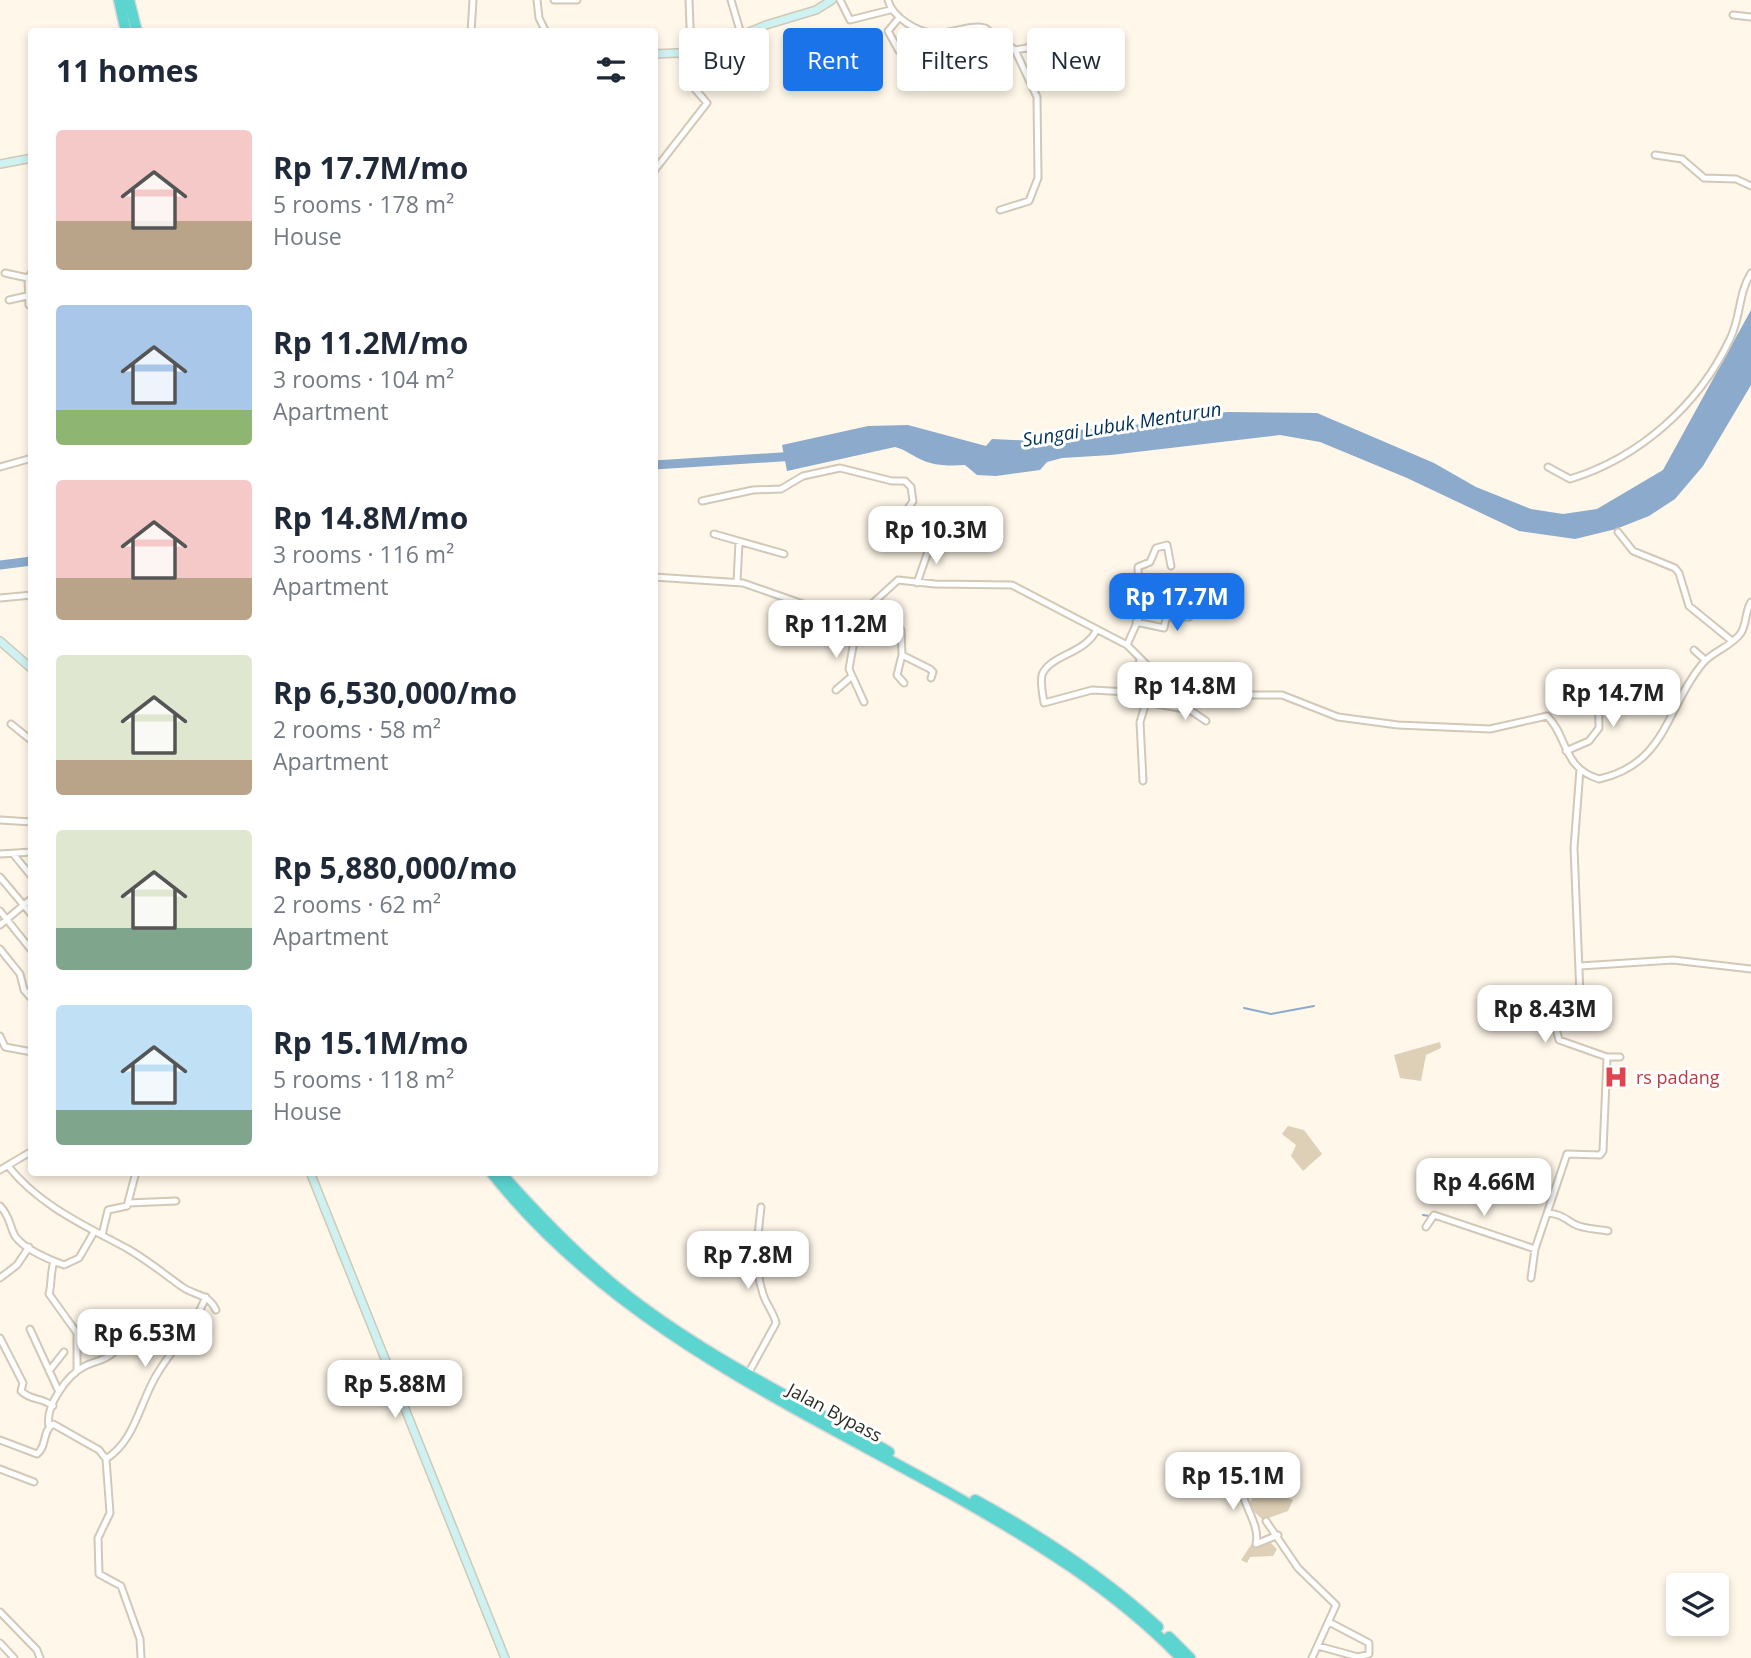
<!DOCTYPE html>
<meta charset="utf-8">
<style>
:root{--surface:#fff;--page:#f6f6f7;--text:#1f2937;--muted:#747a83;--accent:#1a73e8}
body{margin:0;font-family:"Open Sans",sans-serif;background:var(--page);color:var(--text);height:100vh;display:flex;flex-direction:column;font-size:26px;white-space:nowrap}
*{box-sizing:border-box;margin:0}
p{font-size:23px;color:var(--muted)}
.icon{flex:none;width:38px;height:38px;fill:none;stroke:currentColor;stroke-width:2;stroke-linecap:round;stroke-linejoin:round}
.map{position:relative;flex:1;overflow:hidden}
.details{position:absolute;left:28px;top:28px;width:630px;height:1148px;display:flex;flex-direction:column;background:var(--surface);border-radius:7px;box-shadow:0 4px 10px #0003}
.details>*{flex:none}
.banner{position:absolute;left:679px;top:28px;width:665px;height:63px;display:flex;gap:14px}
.buttons{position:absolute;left:1666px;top:1573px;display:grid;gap:14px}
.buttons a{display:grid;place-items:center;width:63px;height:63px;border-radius:7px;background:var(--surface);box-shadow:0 4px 10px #0003;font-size:35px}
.price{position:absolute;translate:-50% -60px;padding:0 16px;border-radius:14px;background:#fff;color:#222;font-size:23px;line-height:46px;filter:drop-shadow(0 2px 4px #0008)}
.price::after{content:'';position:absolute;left:50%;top:42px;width:21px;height:16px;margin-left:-10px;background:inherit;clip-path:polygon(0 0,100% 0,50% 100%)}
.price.current{background:var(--accent);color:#fff}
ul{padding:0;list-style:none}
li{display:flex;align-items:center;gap:21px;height:175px;padding:0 28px}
li span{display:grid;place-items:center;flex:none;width:196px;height:140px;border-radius:7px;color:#555}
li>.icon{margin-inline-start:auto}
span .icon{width:84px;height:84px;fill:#fffc;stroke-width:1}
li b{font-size:30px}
h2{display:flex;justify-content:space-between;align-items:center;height:84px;padding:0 28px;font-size:30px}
.pill{padding:0 24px;border-radius:7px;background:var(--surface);box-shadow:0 4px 10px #0003;font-size:24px;line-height:63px}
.pill.current{background:var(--accent);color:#fff}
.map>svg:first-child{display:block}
</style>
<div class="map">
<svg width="1751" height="1658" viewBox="0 0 1751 1658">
<rect width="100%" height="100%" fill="#fff7e9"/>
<path fill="#ded0b7" d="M1440,1042L1441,1048L1426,1055L1421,1081L1400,1078L1394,1055Z
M1288,1126L1304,1130L1322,1154L1303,1171L1291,1156L1296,1145L1282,1134Z
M1233,1456H1239L1248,1472L1234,1479L1224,1462Z
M1279,1480L1287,1497L1293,1500L1288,1511L1263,1520L1248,1506L1253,1497L1247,1490L1251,1486L1258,1487L1261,1483Z
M1266,1538L1277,1549L1273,1556L1250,1557L1247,1563L1241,1560L1251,1545Z"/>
<path fill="#8caacb" d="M1751,310V385L1703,466L1675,499L1649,516L1616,529L1575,539L1519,531L1407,478L1320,442L1280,435L1111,455L1062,458L1047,462L1040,470L996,476L977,475L965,465C951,466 933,466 920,459C911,455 906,450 895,447L787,471L782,445L868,426L908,425L986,446L992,439L1035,441L1078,430L1120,427L1227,412L1317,413L1434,463L1476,487L1531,509L1563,514L1597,509L1663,470Z"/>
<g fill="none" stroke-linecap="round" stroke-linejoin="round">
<path stroke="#8caacb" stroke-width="2" d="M1244,1008L1271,1014L1314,1006
M1423,1215L1429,1216
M1438,1219L1466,1229"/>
<path stroke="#8caacb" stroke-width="9" d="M654,465L796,456
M0,565L32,561"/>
<g stroke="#d1c8b7" stroke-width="9">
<path id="street" d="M537,0L539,18L546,32
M554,0H577
M689,0L691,53
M731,0L741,34
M840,0L850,20L890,10
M888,0C892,17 918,33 935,33C952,34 969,24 985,28L1015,50L1037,97L1038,178L1029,201L1000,210
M1733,15L1751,17
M899,18L888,31L899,51L925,77
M471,32L473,0
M1015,50L1027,48L1042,37L1067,42
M1655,155L1682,159L1704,178L1736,179L1751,186
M654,171L707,103L689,82L696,53
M5,273L28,278
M9,300L27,296
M29,305L28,278L32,272
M0,467L32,458
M1548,467L1570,479C1639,458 1699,405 1730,339C1741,317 1738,294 1751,273
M702,501L753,490L781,489L803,476L840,468L892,481H905L911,487L913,501L907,510L908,515L932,540L917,583
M1618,532L1633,551L1675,568L1679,573L1689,606L1732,641
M714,534L784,554
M654,577L743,583L806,605L852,614L864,611L898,580L935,584L1012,585L1127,645L1155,673L1223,695H1282L1338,717L1398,725L1490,729L1547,716C1568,736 1562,768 1599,779C1667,764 1666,707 1703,663C1713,651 1731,647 1741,633C1747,623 1745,611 1751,602
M737,582L739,542
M0,598L32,595
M876,602L901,630L902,655L930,669L933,672L931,678
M859,613L849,669L864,702
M1169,617H1189
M1136,622L1164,628L1174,583
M1097,629C1086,654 1049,655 1042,675C1040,683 1043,695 1044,703L1092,690L1128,692L1132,689L1140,660
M1127,645L1139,618L1138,567L1150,562L1156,548L1167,545L1171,566
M1694,650L1705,660
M902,655L897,675L904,683
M836,690L851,677
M1145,702L1190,710L1198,688
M1190,710L1206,721
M11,724L32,741
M1566,751L1589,741L1599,728L1598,674
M1143,781L1140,722L1155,673
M0,820L32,822
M0,854L32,852
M14,855L32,877
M0,877L32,915
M0,911L32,951
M0,925L32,898
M0,949L20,974L24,990L32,999
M1580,966L1673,960L1751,969
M0,1036L5,1047L32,1052
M1607,1057H1620
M8,1166C40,1206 84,1225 128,1249C147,1260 163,1273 181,1286C194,1296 208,1293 216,1310
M0,1170L32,1151
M128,1203L176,1201
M0,1206C10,1216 9,1225 15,1236C24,1249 50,1260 64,1265L79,1258L94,1232
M1548,1213C1560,1214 1564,1218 1574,1224C1583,1229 1598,1229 1608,1231
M1426,1227L1434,1215L1535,1249
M102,1235L108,1210L127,1206L136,1172
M54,1261C50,1274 52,1283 49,1294L77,1333V1371
M0,1278L17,1265L29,1247
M1531,1278L1535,1249L1567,1154L1600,1155L1603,1151L1607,1057L1559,1040L1550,1006L1555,1001L1575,1000L1580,995L1574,848L1580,769
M30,1329L59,1392
M0,1338L23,1383L21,1391C31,1401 42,1397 53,1406
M49,1371L64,1352
M748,1374L776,1323C774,1313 766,1304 763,1294C753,1263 758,1237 761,1207
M49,1426C45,1406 67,1375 85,1366C95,1361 105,1361 114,1352
M0,1440L37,1454C47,1447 42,1431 53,1424L99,1450L106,1459L110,1513L98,1538L99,1574L121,1586L140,1639L141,1658
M106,1459C137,1439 140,1399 159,1371C176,1344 193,1328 206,1297
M0,1469L34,1482
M1240,1482C1241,1503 1261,1525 1256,1544L1278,1535
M1266,1521L1298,1568L1336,1605L1312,1658
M0,1612L37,1650L40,1658
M0,1643L14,1658
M1318,1646L1358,1657L1369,1654V1643L1329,1622"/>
</g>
<g stroke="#d1c8b7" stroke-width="10">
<path id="secondary" d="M654,54L701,52L766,25L816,10L832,0
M0,164L32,158
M0,641L32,669
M310,1172L505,1658"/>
</g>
<g stroke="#d9d8d7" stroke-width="13">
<path id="highway" d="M119,0L126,32
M129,0L137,32
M491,1172C611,1324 788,1403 953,1495C1035,1541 1115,1590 1181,1658
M500,1172C536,1213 573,1251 614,1285C697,1353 796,1400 889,1452
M975,1500C1041,1536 1102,1576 1158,1627
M1169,1637L1190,1658"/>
</g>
<use href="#street" stroke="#fff" stroke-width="5"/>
<use href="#secondary" stroke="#cef2f1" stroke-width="7"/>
<use href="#highway" stroke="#5cd4d0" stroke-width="10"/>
</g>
<defs>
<g id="hospital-bare" transform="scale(1.89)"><path d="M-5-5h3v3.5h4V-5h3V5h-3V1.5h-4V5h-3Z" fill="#e0444e" stroke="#fff" stroke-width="2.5" paint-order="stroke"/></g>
</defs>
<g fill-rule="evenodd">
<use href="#hospital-bare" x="1616" y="1077"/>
</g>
<g text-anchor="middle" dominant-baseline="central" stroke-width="6" stroke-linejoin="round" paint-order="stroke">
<g font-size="18" fill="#be3a42" stroke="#fff" text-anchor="start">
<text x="1636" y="1077">rs padang</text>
</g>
<g font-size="18" fill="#2c2922" stroke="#fff">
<text transform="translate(835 1412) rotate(28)">Jalan Bypass</text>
</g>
<g font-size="19" font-style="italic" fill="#002f59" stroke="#fff">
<text transform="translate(1122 424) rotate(-9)">Sungai Lubuk Menturun</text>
</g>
</g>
</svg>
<div class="buttons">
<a><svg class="icon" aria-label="layers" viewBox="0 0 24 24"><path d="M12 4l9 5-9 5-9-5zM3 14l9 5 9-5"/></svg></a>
</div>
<b class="price" style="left:936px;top:566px">Rp 10.3M</b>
<b class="price current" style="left:1177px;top:633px">Rp 17.7M</b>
<b class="price" style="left:836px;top:660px">Rp 11.2M</b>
<b class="price" style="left:1185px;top:722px">Rp 14.8M</b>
<b class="price" style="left:1613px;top:729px">Rp 14.7M</b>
<b class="price" style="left:1545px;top:1045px">Rp 8.43M</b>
<b class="price" style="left:1484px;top:1218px">Rp 4.66M</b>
<b class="price" style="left:748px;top:1291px">Rp 7.8M</b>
<b class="price" style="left:145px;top:1369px">Rp 6.53M</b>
<b class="price" style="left:395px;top:1420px">Rp 5.88M</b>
<b class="price" style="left:1233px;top:1512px">Rp 15.1M</b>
<div class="banner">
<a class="pill">Buy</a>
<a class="pill current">Rent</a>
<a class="pill">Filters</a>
<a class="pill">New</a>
</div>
<section class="details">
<h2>11 homes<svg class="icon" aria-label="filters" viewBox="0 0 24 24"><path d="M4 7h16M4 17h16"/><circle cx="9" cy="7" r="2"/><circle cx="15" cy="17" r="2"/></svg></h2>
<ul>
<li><span style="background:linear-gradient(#f6c9c9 65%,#b9a48a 0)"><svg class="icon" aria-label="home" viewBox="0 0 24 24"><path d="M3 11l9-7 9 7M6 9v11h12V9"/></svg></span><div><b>Rp 17.7M/mo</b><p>5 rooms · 178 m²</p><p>House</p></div></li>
<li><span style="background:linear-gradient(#a9c7e8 75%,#8fb573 0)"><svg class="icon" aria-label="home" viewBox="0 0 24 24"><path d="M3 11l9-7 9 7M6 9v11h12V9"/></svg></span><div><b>Rp 11.2M/mo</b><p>3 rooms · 104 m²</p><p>Apartment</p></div></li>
<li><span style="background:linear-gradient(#f6c9c9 70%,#b9a48a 0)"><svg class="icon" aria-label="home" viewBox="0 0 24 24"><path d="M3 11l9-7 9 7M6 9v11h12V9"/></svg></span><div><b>Rp 14.8M/mo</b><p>3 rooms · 116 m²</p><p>Apartment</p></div></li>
<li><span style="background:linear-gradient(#dfe7d0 75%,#b9a48a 0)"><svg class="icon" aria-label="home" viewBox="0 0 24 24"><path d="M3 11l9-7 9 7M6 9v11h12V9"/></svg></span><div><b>Rp 6,530,000/mo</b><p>2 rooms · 58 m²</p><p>Apartment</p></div></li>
<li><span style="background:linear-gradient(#dfe7d0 70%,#7fa58c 0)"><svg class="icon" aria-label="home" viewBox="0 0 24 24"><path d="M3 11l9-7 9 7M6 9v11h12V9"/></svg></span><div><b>Rp 5,880,000/mo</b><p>2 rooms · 62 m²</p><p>Apartment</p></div></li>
<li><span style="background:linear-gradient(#bfe0f5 75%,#7fa58c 0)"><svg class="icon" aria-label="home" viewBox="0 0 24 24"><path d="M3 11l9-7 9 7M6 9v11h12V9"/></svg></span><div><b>Rp 15.1M/mo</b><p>5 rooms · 118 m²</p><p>House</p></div></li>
</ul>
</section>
</div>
